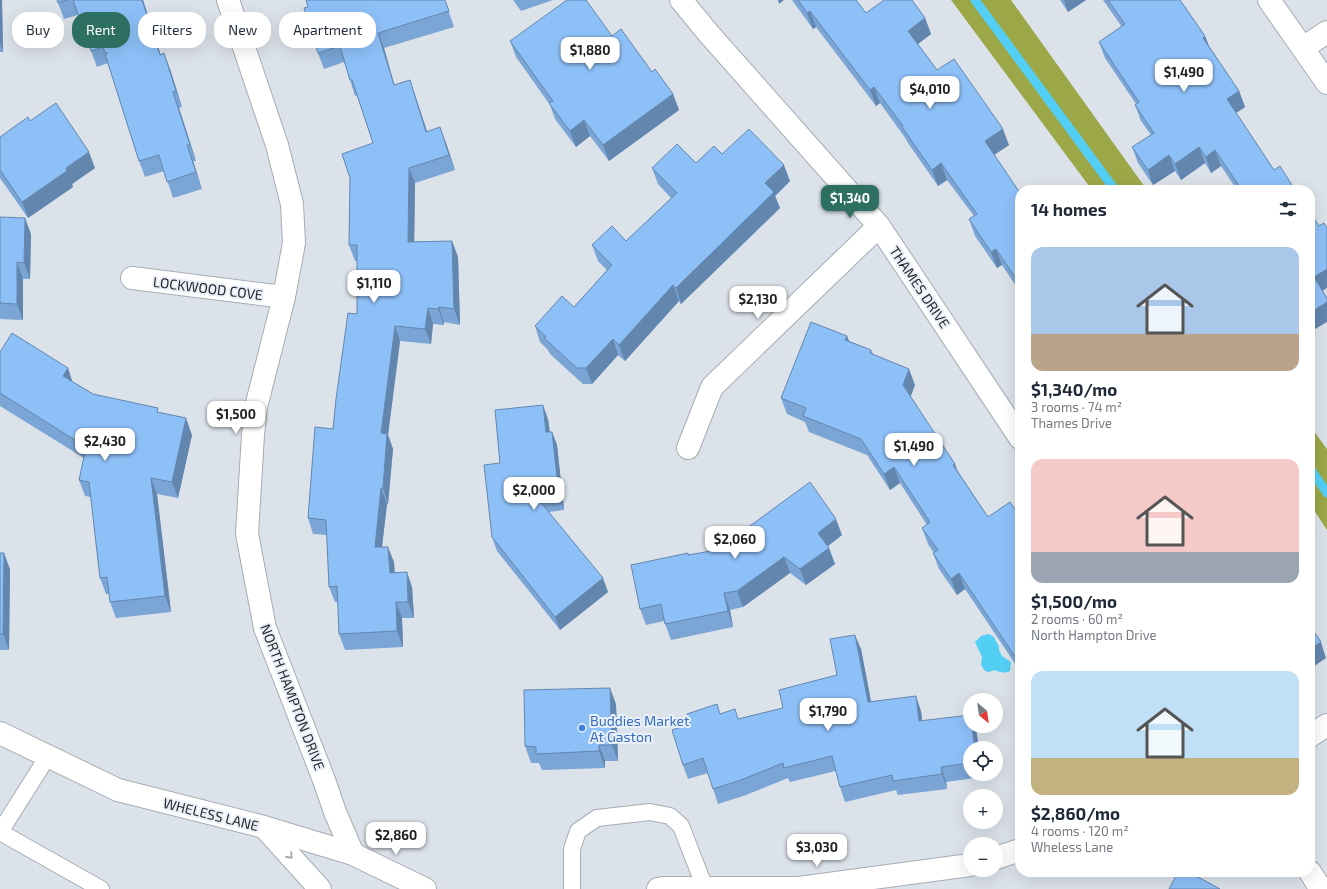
<!DOCTYPE html>
<meta charset="utf-8">
<style>
:root{--surface:#fff;--page:#f6f6f7;--text:#1f2937;--muted:#747a83;--accent:#2d7061}
body{margin:0;font-family:"Exo 2",sans-serif;background:var(--page);color:var(--text);height:100vh;display:flex;flex-direction:column;font-size:15px;white-space:nowrap}
*{box-sizing:border-box;margin:0}
p{font-size:13px;color:var(--muted)}
.icon{flex:none;width:22px;height:22px;fill:none;stroke:currentColor;stroke-width:2;stroke-linecap:round;stroke-linejoin:round}
.map{position:relative;flex:1;overflow:hidden}
.details{position:absolute;left:1015px;top:185px;width:300px;height:692px;display:flex;flex-direction:column;background:var(--surface);border-radius:16px;box-shadow:0 4px 16px #0002}
.details>*{flex:none}
.top-card{position:absolute;left:12px;top:12px;width:380px;height:36px;display:flex;gap:8px}
.needle{width:26px;rotate:151deg}
.controls{position:absolute;left:963px;top:693px;display:grid;gap:8px}
.controls a{display:grid;place-items:center;width:40px;height:40px;border-radius:50%;background:var(--surface);box-shadow:0 4px 16px #0002;font-size:20px}
.price{position:absolute;translate:-50% -34px;padding:0 9px;border-radius:8px;background:#fff;color:#222;font-size:13px;line-height:26px;filter:drop-shadow(0 1px 2px #0008)}
.price::after{content:'';position:absolute;left:50%;top:24px;width:12px;height:9px;margin-left:-6px;background:inherit;clip-path:polygon(0 0,100% 0,50% 100%)}
.price.active{background:var(--accent);color:#fff}
ul{padding:0;list-style:none}
li{display:grid;align-content:center;gap:8px;height:212px;padding:0 16px}
li span{display:grid;place-items:center;height:124px;border-radius:12px;color:#555}
li>.icon{margin-inline-start:auto}
span .icon{width:72px;height:72px;fill:#fffc;stroke-width:1}
li b{font-size:17px}
h2{display:flex;justify-content:space-between;align-items:center;height:48px;padding:0 16px;font-size:17px}
.pill{padding:0 14px;border-radius:16px;background:var(--surface);box-shadow:0 4px 16px #0002;font-size:14px;line-height:36px}
.pill.active{background:var(--accent);color:#fff}
.map>svg:first-child{display:block}
</style>
<div class="map">
<svg width="1327" height="889" viewBox="0 0 1327 889">
<rect width="100%" height="100%" fill="#dce2ea"/>
<path fill="#9ca848" d="M951,0H1011L1147,190H1092Z
M1310,426L1327,449V530L1310,504Z"/>
<path fill="#53cff5" d="M988,634L993,636L999,646V650L1002,656L1011,662L1010,671C1004,674 1000,672 994,670L989,672L985,671L981,665L982,657L975,642L981,636Z"/>
<g fill="none" stroke-linecap="round" stroke-linejoin="round">
<path stroke="#53cff5" stroke-width="9" d="M975,0L1115,190
M1310,468L1327,493"/>
<g stroke="#a6acb3" stroke-width="18">
<path id="service" d="M0,832L101,889
M0,832L48,756
M572,889V849L578,831L597,818L650,812L670,816L681,826L705,888"/>
</g>
<g stroke="#a6acb3" stroke-width="24">
<path id="minor" d="M228,0L277,145L292,204L294,243L284,297L256,407L253,435L247,534L265,628L324,780L335,812L353,854
M681,0L709,34L879,226L1020,438
M1269,0L1327,83
M1303,48L1327,32
M132,278L284,297
M688,448L712,387L879,226
M1310,872L1321,889"/>
</g>
<g stroke="#a6acb3" stroke-width="24">
<path id="tertiary" d="M0,733L118,790L264,827L353,854L425,889
M1310,736L1327,725
M264,827L320,889
M996,858L1020,850
M658,889L665,888H799L970,865"/>
</g>
<use href="#service" stroke="#fff" stroke-width="16"/>
<use href="#minor" stroke="#fff" stroke-width="22"/>
<use href="#tertiary" stroke="#fff" stroke-width="22"/>
</g>
<path fill="#7aa5d5" d="M0,0H2L3,52H0Z
M57,0H143L160,54L170,69L182,107L179,108L196,161H193L202,189L173,198L164,171L145,177L139,161L108,63L97,67L78,15L64,19Z
M445,0L454,27L384,48L394,85L410,80L427,131L446,143L455,170L415,183L414,242L452,241L458,257L460,325L444,322V325L433,324L431,344L400,341L388,435L393,449L388,504H387L382,547L394,562L395,572L412,587L414,618H402L403,647L345,650L339,634L338,602H335L329,587L327,535L313,534L308,518L333,429L357,314V261H355L349,245L373,143L357,95L355,96L350,80L344,62L324,69L318,53L308,7Z
M513,0H553L521,11Z
M792,0H856L866,13L925,18L931,34L918,44L937,70L1009,145L994,155L1020,193V292L1002,265L997,268L975,236L969,219L974,216L947,180L938,186L908,143L906,139L880,103L876,106L816,27L813,29Z
M1060,0H1086L1068,12Z
M1103,0H1180L1205,36L1209,46L1239,91L1245,107L1236,113L1274,170L1295,190H1237L1221,166L1211,173L1205,163L1181,180L1175,171L1153,185L1138,163L1132,147L1151,135L1141,121L1135,105L1136,104L1105,58L1099,42L1122,27Z
M612,36L652,72L673,94L679,110L609,161L590,136L576,147L555,119L550,105L516,57L510,41Z
M30,121L95,168L72,184L73,187L28,218L0,178V137Z
M722,154L790,181L775,196L780,208L681,304L679,301L625,361L618,355L592,384H583L550,354L548,350L540,342L535,326L574,307L607,270L598,261L592,245L626,241L671,198L658,184L652,168L696,163Z
M0,217L31,234L30,279H23V320L0,319Z
M847,336L849,341L871,350L873,354L915,385L910,396L959,473L988,517H1020V671L965,589L957,595L939,569L933,553H934L928,544L922,528L927,525L900,483L890,490L867,455L809,432L805,422L787,414L781,398Z
M0,352L68,368L72,381L93,394L160,413L192,435L178,498L157,494L171,612L116,618L110,602L109,594H106L100,578L91,497L85,496L79,480L84,458L0,406Z
M548,419L550,432H552L557,445L564,510L549,512L608,592L560,630L497,551L492,537L500,463Z
M842,535L828,546L835,564L806,585L790,573L743,607L730,610L733,627L671,640L664,621L646,625L640,609L688,553L689,555Z
M0,553L10,569L9,650H0Z
M861,649L871,702L921,711L922,721L975,726L976,729L979,748H970V774H982V777L946,782L947,789L898,795L896,790L845,802L840,787L836,771L790,782L788,778L746,795L718,804L708,773L688,779L683,765L690,724L720,714L738,719L783,708L837,675Z
M616,704L618,761H605V768L542,770L539,763H531L525,746Z"/>
<path fill="#6386ae" d="M0,0H2L3,52L0,43Z
M142,0H143L166,71L160,55Z
M778,0H784L779,4Z
M1064,0H1086L1068,12Z
M810,11L816,27L813,29L807,13Z
M925,18L931,34L914,47L908,31Z
M378,33L384,48L399,101L394,85Z
M1205,36L1211,52L1203,38Z
M164,53L170,69L182,107L176,91Z
M410,80L415,95L432,147L426,132Z
M874,87L880,103L876,106L870,90Z
M1239,91L1245,107L1233,115L1227,99Z
M173,92L179,108L196,161L190,145Z
M673,94L679,110L609,161L603,145Z
M584,120L590,136L576,147L570,131Z
M440,127L446,143L455,170L449,155Z
M1003,129L1009,145L991,157L985,141Z
M187,145L193,161L202,189L196,172Z
M1199,147L1205,163L1181,180L1175,164Z
M1215,150L1221,166L1211,173L1206,157Z
M89,152L95,168L72,184L73,187L28,218L22,202L66,168Z
M1169,155L1175,171L1153,185L1148,170Z
M941,163L947,180L938,186L932,170Z
M784,165L790,181L775,196L780,208L681,304L676,288L765,183Z
M409,168L415,183L414,258L408,242Z
M25,218L31,234L30,279L24,263Z
M452,241L458,257L460,325L454,309Z
M996,249L1002,265L997,268L991,252Z
M17,262L23,279V320L17,304Z
M1327,269V288L1319,293L1314,277Z
M673,285L679,301L625,361L619,345Z
M1327,302V322L1310,332V313Z
M439,307L444,322V325L438,309Z
M428,308L433,324L431,344L425,329Z
M395,326L400,341L388,435L393,449L388,504L383,488L381,433Z
M847,336L853,352L845,340Z
M613,339L618,355L592,384L586,368Z
M68,368L73,384L63,376Z
M909,369L915,385L909,401L903,385Z
M543,405L548,419L551,446L546,432Z
M186,418L192,435L178,498L172,482Z
M552,432L557,445L564,510L559,496Z
M955,464L961,480L953,465Z
M894,467L900,483L890,490L884,474Z
M151,478L157,494L171,612L165,596Z
M381,488L387,504L380,563L375,547Z
M836,519L842,535L824,549L818,533Z
M388,547L394,562L395,588L390,573Z
M829,548L835,564L806,585L800,569Z
M4,553L10,569L9,650L3,634Z
M784,557L790,573L743,607L737,591Z
M407,572L412,587L414,618L408,602Z
M959,573L965,589L957,595L951,579Z
M603,578L608,592L560,630L555,617Z
M724,593L730,610L733,627L728,611Z
M396,602L402,618L403,647L397,631Z
M855,635L861,649L874,717L868,702Z
M1321,642L1326,658L1310,669V649Z
M610,688L616,704L618,761L612,745Z
M916,696L921,711L924,736L919,721Z
M972,726H975L976,729L979,748H975Z
M599,745L605,761V768L599,751Z
M941,767L946,782L947,789L942,774Z"/>
<path fill="#8ec0f8" stroke="#6386ae" d="M57,0H68L58,3Z
M73,0H142L160,55L164,53L176,91L173,92L190,145H187L196,172L167,182L159,155L139,161L105,54L108,53H105L103,47L91,51Z
M306,0H445L449,11L378,33L394,85L410,80L426,132L440,127L449,155L409,168L408,242L452,241L454,309L439,307L438,309L428,308L425,329L395,326L381,433L387,434L383,488H381L375,547H388L390,573L407,572L408,602H396L397,631L339,634L337,586L329,587L326,520L308,518L315,427L333,429L336,399L348,313L357,314V245H349L350,178L342,154L373,143L352,80H350L340,46L318,53L304,8L308,7Z
M567,0H586L612,36L621,29L652,72L655,69L673,94L603,145L584,120L570,131L549,103L553,101L510,41Z
M798,0H856L866,13L884,0H912L925,18L908,31L937,70L954,59L1003,129L985,141L1020,193V284L996,249L991,252L969,219L977,214L941,163L932,170L902,127L903,126L874,87L870,90L810,11L807,13Z
M1108,0H1180L1205,36L1203,38L1239,91L1227,99L1274,170L1280,166L1295,190H1242L1215,150L1206,157L1199,147L1175,164L1169,155L1148,170L1132,147L1154,133L1135,105L1139,102L1099,42L1125,24Z
M56,103L89,152L66,168L67,171L22,202L0,170V137L28,117L30,121Z
M749,129L784,165L765,183L774,192L676,288L673,285L619,345L613,339L586,368H577L544,338L546,337L535,326L562,296L574,307L612,265L592,245L612,226L626,241L677,193L652,168L677,144L696,163L714,146L722,154Z
M1310,212L1319,226L1324,223L1327,228V269L1314,277L1327,298V302L1310,313Z
M0,217L25,218L24,263L17,262V304L0,303Z
M811,322L847,336L845,340L871,350L870,353L909,369L903,385L955,464L953,465L988,517L1010,502L1020,517V536L1019,537L1020,538V664L959,573L951,579L933,553L938,550L922,528L930,522L894,467L884,474L861,439L803,416L806,408L781,398Z
M12,333L68,368L63,376L93,394L158,408L157,412L186,418L172,482L151,478L165,596L110,602L107,577L100,578L89,482L79,480L86,447L0,393V352Z
M543,405L546,432H552L559,496L538,499L603,578L555,617L492,537L484,465L500,463L495,410Z
M810,482L836,519L818,533L829,548L800,569L784,557L737,591L724,593L728,611L665,624L661,604L640,609L631,565L688,553V555L717,550Z
M0,553H4L3,634H0Z
M1310,626L1321,642L1310,649Z
M855,635L868,702L916,696L919,721L970,715V726H972L975,748H970V763L941,767L942,774L893,781L892,775L840,787L832,756L784,768L783,763L741,780L713,789L703,758L683,765L672,730L690,724L687,714L717,704L720,714L735,709L738,719L783,708L779,690L837,675L830,639Z
M610,688L612,745H599V751L536,754V747L525,746L524,690Z
M1178,872H1189L1220,889H1169Z"/>
<defs><path id="oneway-chevron" d="M-2-3.5L2.5 0L-2 3.5" fill="none" stroke-width="1.6" stroke-linecap="round" stroke-linejoin="round"/></defs>
<use stroke="#9e9fa0" href="#oneway-chevron" transform="translate(290 856) rotate(48)"/>
<circle fill="#3f7fe0" stroke="#e9f0f8" stroke-width="1.5" cx="582" cy="728" r="4"/>
<g text-anchor="middle" dominant-baseline="central" stroke-width="4" stroke-linejoin="round" paint-order="stroke">
<g font-size="14" fill="#282a2d" stroke="#e9f0f8">
<text transform="translate(920 287) rotate(56)">THAMES DRIVE</text>
<text transform="translate(208 288) rotate(7)">LOCKWOOD COVE</text>
<text transform="translate(293 697) rotate(69)">NORTH HAMPTON DRIVE</text>
<text transform="translate(211 814) rotate(14)">WHELESS LANE</text>
</g>
<g font-size="14" fill="#366cbe" stroke="#e9f0f8" text-anchor="start">
<text x="590" y="720">Buddies Market<tspan x="590" dy="16">At Gaston</tspan></text>
</g>
</g>
</svg>
<div class="controls">
<a><svg class="needle" viewBox="-14 -14 28 28"><path d="M0-13l5 13h-10z" fill="#e53935"/><path d="M0 13l5-13h-10z" fill="#747a83"/></svg></a>
<a><svg class="icon" aria-label="locate" viewBox="0 0 24 24"><circle cx="12" cy="12" r="6"/><path d="M12 2v4M12 18v4M2 12h4M18 12h4"/></svg></a>
<a>+</a>
<a>−</a>
</div>
<b class="price" style="left:590px;top:71px">$1,880</b>
<b class="price" style="left:1184px;top:93px">$1,490</b>
<b class="price" style="left:930px;top:110px">$4,010</b>
<b class="price active" style="left:850px;top:219px">$1,340</b>
<b class="price" style="left:374px;top:304px">$1,110</b>
<b class="price" style="left:758px;top:320px">$2,130</b>
<b class="price" style="left:236px;top:435px">$1,500</b>
<b class="price" style="left:105px;top:462px">$2,430</b>
<b class="price" style="left:914px;top:467px">$1,490</b>
<b class="price" style="left:534px;top:511px">$2,000</b>
<b class="price" style="left:735px;top:560px">$2,060</b>
<b class="price" style="left:828px;top:732px">$1,790</b>
<b class="price" style="left:396px;top:856px">$2,860</b>
<b class="price" style="left:817px;top:868px">$3,030</b>
<div class="top-card">
<a class="pill">Buy</a>
<a class="pill active">Rent</a>
<a class="pill">Filters</a>
<a class="pill">New</a>
<a class="pill">Apartment</a>
</div>
<section class="details">
<h2>14 homes<svg class="icon" aria-label="filters" viewBox="0 0 24 24"><path d="M4 7h16M4 17h16"/><circle cx="9" cy="7" r="2"/><circle cx="15" cy="17" r="2"/></svg></h2>
<ul>
<li><span style="background:linear-gradient(#a9c7e8 70%,#b9a48a 0)"><svg class="icon" aria-label="home" viewBox="0 0 24 24"><path d="M3 11l9-7 9 7M6 9v11h12V9"/></svg></span><div><b>$1,340/mo</b><p>3 rooms · 74 m²</p><p>Thames Drive</p></div></li>
<li><span style="background:linear-gradient(#f6c9c9 75%,#9aa5b1 0)"><svg class="icon" aria-label="home" viewBox="0 0 24 24"><path d="M3 11l9-7 9 7M6 9v11h12V9"/></svg></span><div><b>$1,500/mo</b><p>2 rooms · 60 m²</p><p>North Hampton Drive</p></div></li>
<li><span style="background:linear-gradient(#bfe0f5 70%,#c2b280 0)"><svg class="icon" aria-label="home" viewBox="0 0 24 24"><path d="M3 11l9-7 9 7M6 9v11h12V9"/></svg></span><div><b>$2,860/mo</b><p>4 rooms · 120 m²</p><p>Wheless Lane</p></div></li>
</ul>
</section>
</div>
